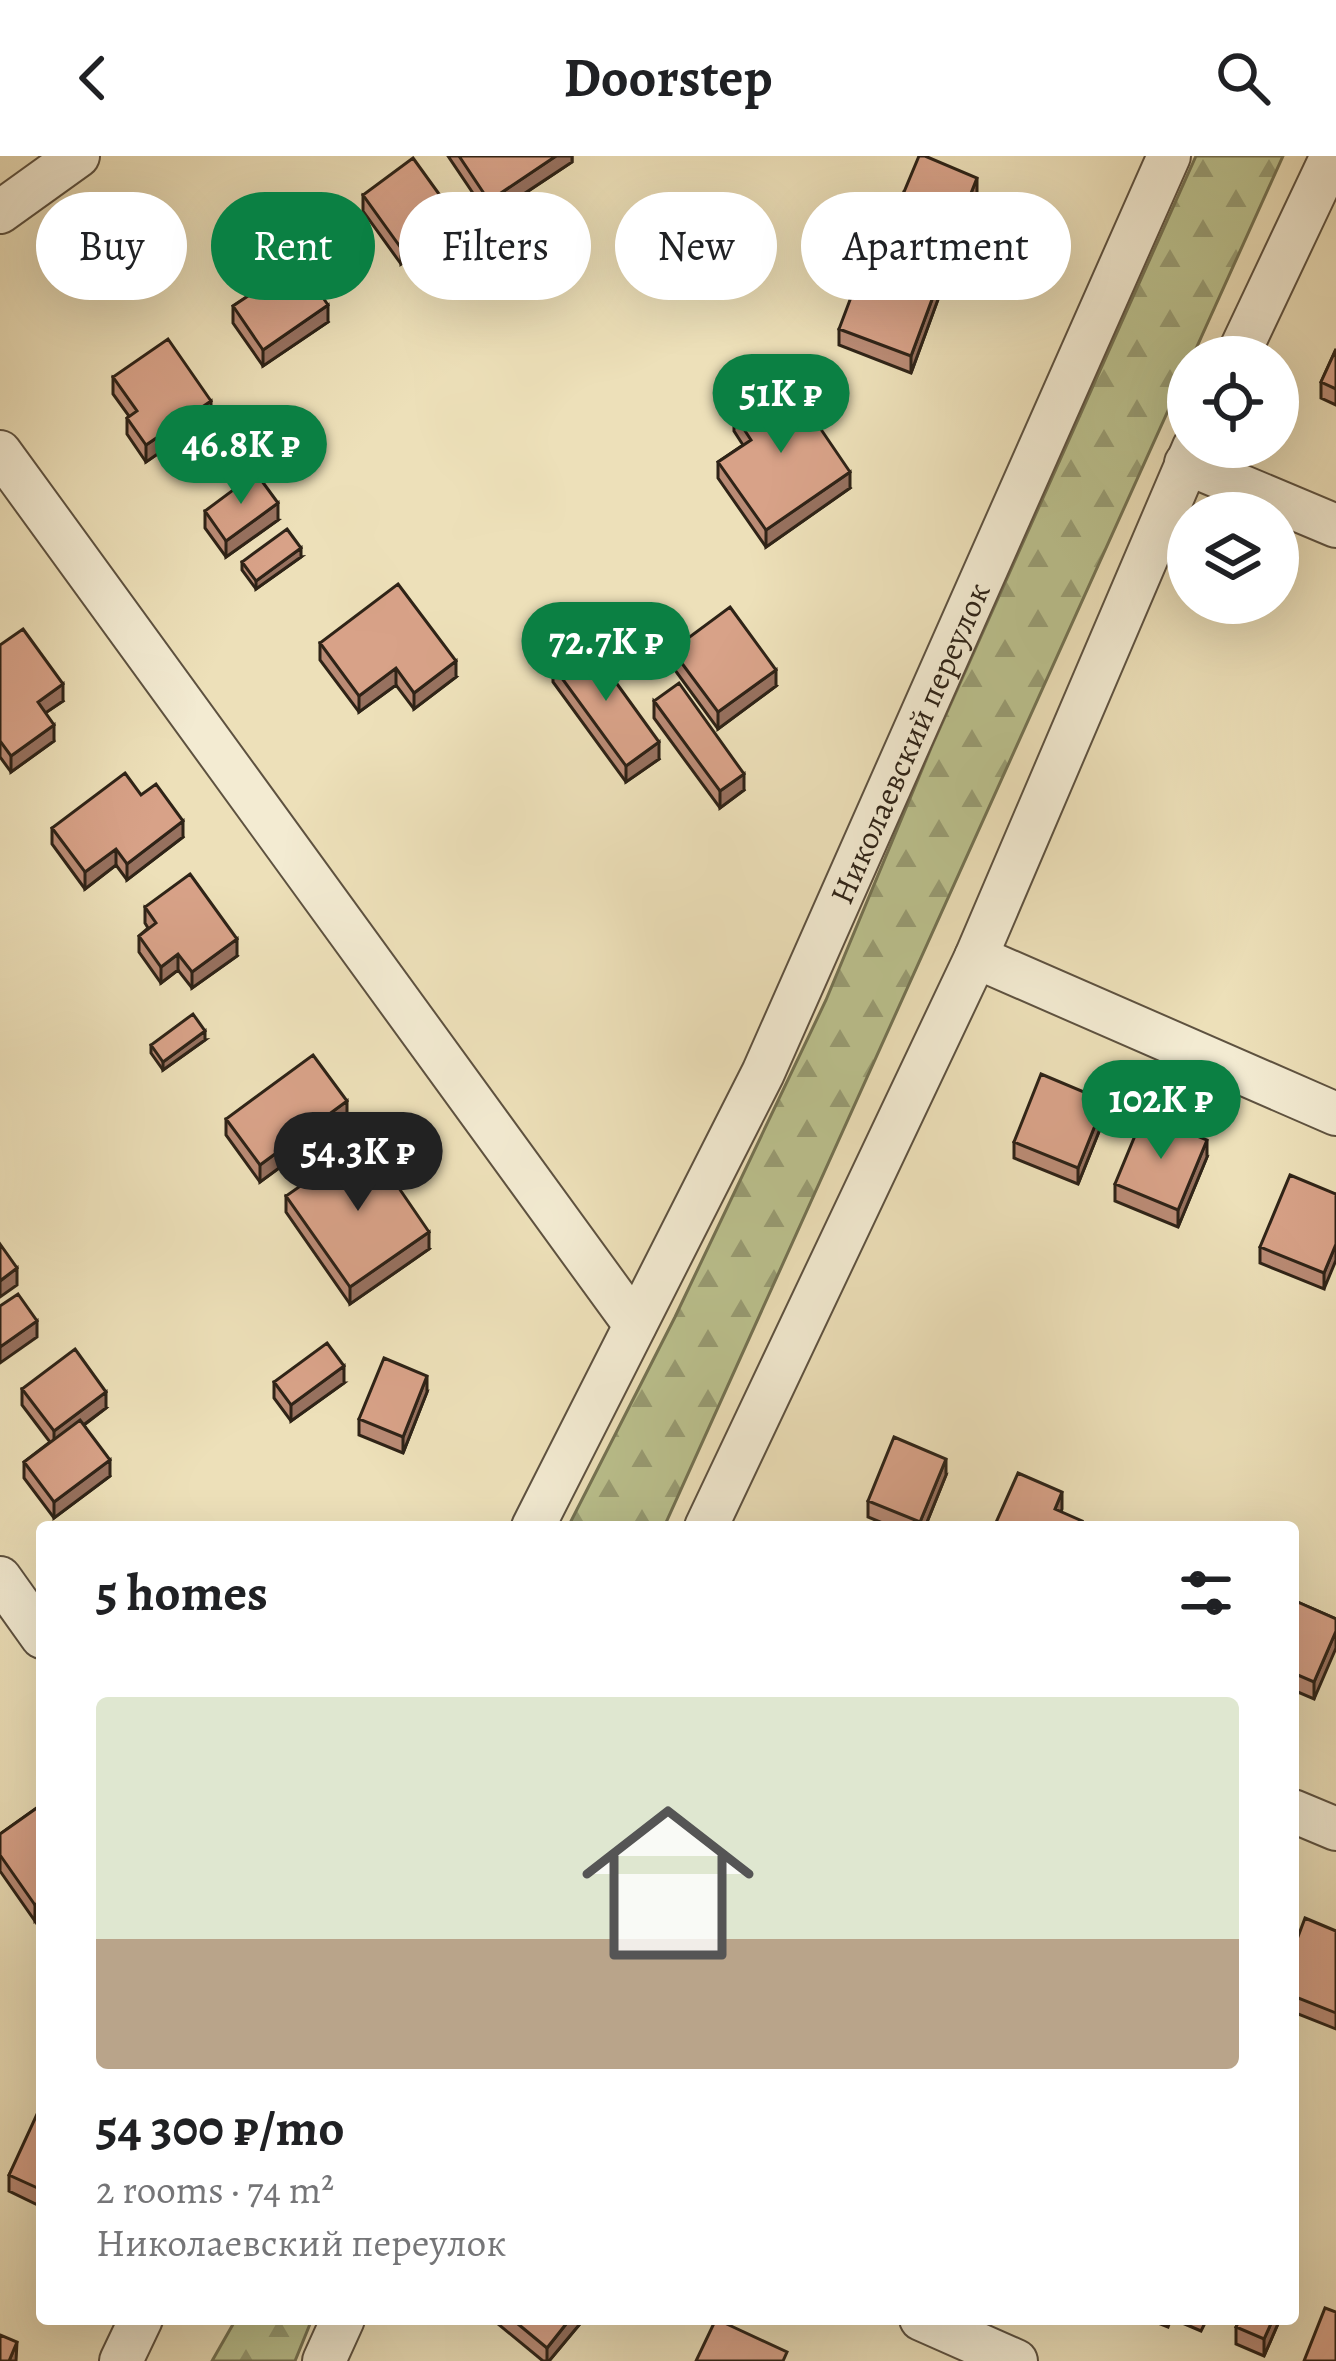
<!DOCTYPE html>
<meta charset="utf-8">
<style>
:root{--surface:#fff;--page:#f6f6f6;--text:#202124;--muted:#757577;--accent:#0b8043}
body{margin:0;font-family:Alegreya,serif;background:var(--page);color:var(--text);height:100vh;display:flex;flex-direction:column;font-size:45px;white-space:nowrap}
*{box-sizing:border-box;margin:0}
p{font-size:39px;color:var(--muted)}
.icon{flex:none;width:66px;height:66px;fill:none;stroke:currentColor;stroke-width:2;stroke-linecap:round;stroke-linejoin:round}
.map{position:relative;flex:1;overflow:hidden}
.side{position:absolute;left:36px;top:1365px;width:1263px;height:804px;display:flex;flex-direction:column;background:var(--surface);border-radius:12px;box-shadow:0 12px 48px #0002}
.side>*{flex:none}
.hud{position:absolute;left:36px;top:36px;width:1266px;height:108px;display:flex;gap:24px}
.controls{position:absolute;left:1167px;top:180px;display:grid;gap:24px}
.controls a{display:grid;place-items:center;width:132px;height:132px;border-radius:50%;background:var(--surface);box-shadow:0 12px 48px #0002;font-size:60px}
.price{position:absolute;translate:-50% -102px;padding:0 27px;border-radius:42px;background:var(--accent);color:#fff;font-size:39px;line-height:78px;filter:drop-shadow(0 3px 6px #0008)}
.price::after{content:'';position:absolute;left:50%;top:72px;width:36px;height:27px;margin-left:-18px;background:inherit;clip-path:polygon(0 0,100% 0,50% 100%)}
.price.current{background:#222;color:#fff}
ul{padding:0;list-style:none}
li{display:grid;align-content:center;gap:24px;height:636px;padding:0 60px}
li span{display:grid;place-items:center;height:372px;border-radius:12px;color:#555}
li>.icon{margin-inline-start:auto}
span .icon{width:216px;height:216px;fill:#fffc;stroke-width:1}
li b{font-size:51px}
h2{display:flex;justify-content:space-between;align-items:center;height:144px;padding:0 60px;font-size:51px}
.tag{padding:0 42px;border-radius:54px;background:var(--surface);box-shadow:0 12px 48px #0002;font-size:42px;line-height:108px}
.tag.current{background:var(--accent);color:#fff}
header{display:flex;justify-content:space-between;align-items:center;height:156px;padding:0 60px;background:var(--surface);font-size:54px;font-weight:600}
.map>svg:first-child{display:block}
</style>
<header><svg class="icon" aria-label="back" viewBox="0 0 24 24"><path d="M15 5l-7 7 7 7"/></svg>Doorstep<svg class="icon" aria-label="search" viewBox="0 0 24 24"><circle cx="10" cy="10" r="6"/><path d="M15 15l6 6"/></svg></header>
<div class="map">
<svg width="1336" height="2205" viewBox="0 0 1336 2205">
<defs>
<pattern id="forest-firs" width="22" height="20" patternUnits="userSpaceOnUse" patternTransform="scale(3)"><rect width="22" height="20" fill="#bbc18e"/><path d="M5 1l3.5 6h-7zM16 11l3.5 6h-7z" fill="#989c73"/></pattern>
</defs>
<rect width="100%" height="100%" fill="#ede0b9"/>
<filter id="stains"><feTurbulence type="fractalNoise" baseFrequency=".00167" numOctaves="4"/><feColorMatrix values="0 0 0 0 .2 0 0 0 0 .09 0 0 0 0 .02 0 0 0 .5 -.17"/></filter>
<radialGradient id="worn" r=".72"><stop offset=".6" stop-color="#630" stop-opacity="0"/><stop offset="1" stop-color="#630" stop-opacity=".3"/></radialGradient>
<path fill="url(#forest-firs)" stroke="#747252" stroke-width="3" d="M1196,0H1283L664,1371H568L675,1161L826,844L931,592Z
M236,2163H312L295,2205H212Z"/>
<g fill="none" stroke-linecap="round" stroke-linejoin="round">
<g stroke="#5e5240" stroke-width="46">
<g id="minor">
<path d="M0,56L78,0"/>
<path d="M1237,201L1332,0"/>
<path d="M0,296L635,1169"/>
<path d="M1186,307L1336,370"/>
<path d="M976,801L1336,958"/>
<path id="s1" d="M533,1371L763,917L1169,0"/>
<path d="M706,1371L976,801L1194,291"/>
<path d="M0,1422L42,1481"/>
<path d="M1293,1655L1336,1673"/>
<path d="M921,2163L1016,2205"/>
<path d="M121,2205L141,2163"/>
<path d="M324,2205L343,2163"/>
</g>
</g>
<use href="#minor" stroke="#f3ebd2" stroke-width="42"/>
</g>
<path fill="#ba8b75" stroke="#2e2317" stroke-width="3" d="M448,0H572V6L489,61Z
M904,36L977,38L962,76L904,52Z
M363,39L452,72L401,108L363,55Z
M258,109L328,166L263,210L233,167V150L262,131L258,125Z
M944,127L911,217L839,189V173Z
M1336,193V249L1321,242V226Z
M113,221L211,261L146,306L127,278V262L129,260L113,238Z
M734,258L850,332L766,391L718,322V306L743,289L734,275Z
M205,355L278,364L226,401L205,372Z
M301,401L256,433L242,414V406Z
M320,487L456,521L414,553L396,529L359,556L320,504Z
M0,489L63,545L45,557L54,585L11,616L0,601Z
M672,494L776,530L718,573L672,510Z
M553,510L659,603L626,626L553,526Z
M654,545L744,634L720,652L654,562Z
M141,639L183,681L127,724L116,709L85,733L52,688V672Z
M145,751L237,800L192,832L178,814L161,827L139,796V780L148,772L145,767Z
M205,884L163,914L151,897V889Z
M1096,955L1100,973L1078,1028L1014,1002V986Z
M347,962L260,1026L226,979V963Z
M1207,1001L1178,1071L1115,1045V1028Z
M1336,1038L1324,1133L1260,1107V1091Z
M286,1040L429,1093L350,1148L286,1056Z
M274,1226L344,1227L291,1265L274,1242Z
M22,1233L106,1252L84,1269L110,1320L54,1362L24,1322V1306L50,1286L22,1249Z
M427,1236L403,1297L359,1279V1263Z
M946,1319L925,1371H892L868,1361V1345Z
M1293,1444L1336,1463L1314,1543L1293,1534Z
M41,1649L35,1765L0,1715V1678Z
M1336,1775V1873L1293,1856V1794Z
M42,1957V2051L9,2035V2019Z
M492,2163H584L549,2205H543Z
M1148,2163H1171L1168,2171Z
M1173,2163H1207L1201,2175Z
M1240,2163H1280L1264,2200L1236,2188V2171Z"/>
<path fill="#97715f" stroke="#2e2317" stroke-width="3" d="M556,0H572V6L489,61V45Z
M977,22V38L962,76V60Z
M452,56V72L401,108V92Z
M944,111V127L911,217V200Z
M328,149V166L263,210V194Z
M211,245V261L146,306V289Z
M850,316V332L766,391V374Z
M278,347V364L226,401V385Z
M301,392V401L256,433V425Z
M456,505V521L414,553V537Z
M396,512V529L359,556V540Z
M776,514V530L718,573V556Z
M63,528V545L38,562V546Z
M54,569V585L11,616V600Z
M659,586V603L626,626V610Z
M744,618V634L720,652V635Z
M183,665V681L127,724V708Z
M116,693V709L85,733V716Z
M237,783V800L192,832V816Z
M178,798V814L161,827V811Z
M205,875V884L163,914V906Z
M347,945V962L260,1026V1009Z
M1100,957V973L1078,1028V1012Z
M1207,984V1001L1178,1071V1054Z
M429,1076V1093L350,1148V1131Z
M1336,1088V1104L1324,1133V1117Z
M17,1112V1129L0,1141V1125Z
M37,1165V1181L0,1207V1191Z
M344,1210V1227L291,1265V1249Z
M427,1220V1236L403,1297V1281Z
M106,1236V1252L54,1291V1275Z
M946,1303V1319L925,1371H920V1366Z
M110,1304V1320L54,1362V1346Z
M1062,1336V1353L1055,1370V1353Z
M1336,1475V1492L1314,1543V1526Z
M42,1744V1760L35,1765V1749Z
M570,2163H584L549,2205H547V2192Z
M1273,2163H1280L1264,2200V2183Z
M17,2186L16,2205H9Z"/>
<path fill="#d8a288" stroke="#2e2317" stroke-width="3" d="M459,0H556L489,45Z
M919,0H925L977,22L962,60L904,36Z
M413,2L452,56L401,92L363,39Z
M873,83L944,111L911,200L839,173Z
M287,89L328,149L263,194L233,150L269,126L258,109Z
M168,183L211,245L146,289L127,262L137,255L113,221Z
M1336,193V233L1321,226Z
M786,222L850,316L766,374L718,306L751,284L734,258Z
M256,317L278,347L226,385L205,355Z
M287,373L301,392L256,425L242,406Z
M398,428L456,505L414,537L396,512L359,540L320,487Z
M730,451L776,514L718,556L672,494Z
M23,473L63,528L38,546L54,569L11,600L0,585V489Z
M586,485L659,586L626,610L553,510Z
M679,527L744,618L720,635L654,545Z
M125,617L141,639L156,628L183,665L127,708L116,693L85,716L52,672Z
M190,718L237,783L192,816L178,798L161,811L139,780L156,767L145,751Z
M193,858L205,875L163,906L151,889Z
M313,899L347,945L260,1009L226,963Z
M1041,918L1096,941L1092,953L1100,957L1078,1012L1014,986Z
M1144,958L1207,984L1178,1054L1115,1028Z
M366,984L429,1076L350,1131L286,1040Z
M1290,1019L1336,1038V1088L1324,1117L1260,1091Z
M0,1088L17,1112L0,1125Z
M18,1138L37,1165L0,1191V1150Z
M327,1187L344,1210L291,1249L274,1226Z
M75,1193L106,1236L54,1275L22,1233Z
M384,1202L427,1220L403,1281L359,1263Z
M80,1264L110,1304L54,1346L24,1306Z
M894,1281L946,1303L920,1366L868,1345Z
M1018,1317L1062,1336L1055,1353L1082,1365L1079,1371H994Z
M1293,1444L1336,1463V1475L1314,1526L1293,1517Z
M41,1649L42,1744L35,1749L0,1699V1678Z
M1305,1762L1336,1775V1857L1293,1840V1794Z
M38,1956L42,1957V2034L9,2019Z
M1325,2152L1336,2156V2205H1304Z
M512,2163H570L547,2192Z
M716,2163L787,2196L783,2205H696Z
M1240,2163H1273L1264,2183L1236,2171Z
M0,2179L17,2186L9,2205H0Z"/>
<g text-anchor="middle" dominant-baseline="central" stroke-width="10" stroke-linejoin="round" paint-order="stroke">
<g font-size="33" fill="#2e2317" stroke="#f3ebd2">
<text stroke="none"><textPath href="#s1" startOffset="870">Николаевский переулок</textPath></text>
</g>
</g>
<rect width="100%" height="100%" filter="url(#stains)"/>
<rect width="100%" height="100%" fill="url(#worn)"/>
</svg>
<div class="controls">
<a><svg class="icon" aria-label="locate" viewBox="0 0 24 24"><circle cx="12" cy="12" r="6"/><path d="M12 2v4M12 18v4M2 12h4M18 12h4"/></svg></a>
<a><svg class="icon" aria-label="layers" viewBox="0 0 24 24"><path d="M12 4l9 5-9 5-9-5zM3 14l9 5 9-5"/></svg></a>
</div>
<b class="price" style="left:781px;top:300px">51K ₽</b>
<b class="price" style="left:241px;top:351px">46.8K ₽</b>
<b class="price" style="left:606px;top:548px">72.7K ₽</b>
<b class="price" style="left:1161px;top:1006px">102K ₽</b>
<b class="price current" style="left:358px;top:1058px">54.3K ₽</b>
<div class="hud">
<a class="tag">Buy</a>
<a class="tag current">Rent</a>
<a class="tag">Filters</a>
<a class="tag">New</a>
<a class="tag">Apartment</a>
</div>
<section class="side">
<h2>5 homes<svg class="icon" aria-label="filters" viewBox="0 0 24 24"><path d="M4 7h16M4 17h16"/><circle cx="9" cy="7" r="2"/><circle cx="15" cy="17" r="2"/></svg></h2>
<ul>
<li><span style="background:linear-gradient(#dfe7d0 65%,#b9a48a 0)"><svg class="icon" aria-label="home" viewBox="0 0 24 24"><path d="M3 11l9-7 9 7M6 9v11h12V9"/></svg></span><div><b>54 300 ₽/mo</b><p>2 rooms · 74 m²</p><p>Николаевский переулок</p></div></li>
</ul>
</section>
</div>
